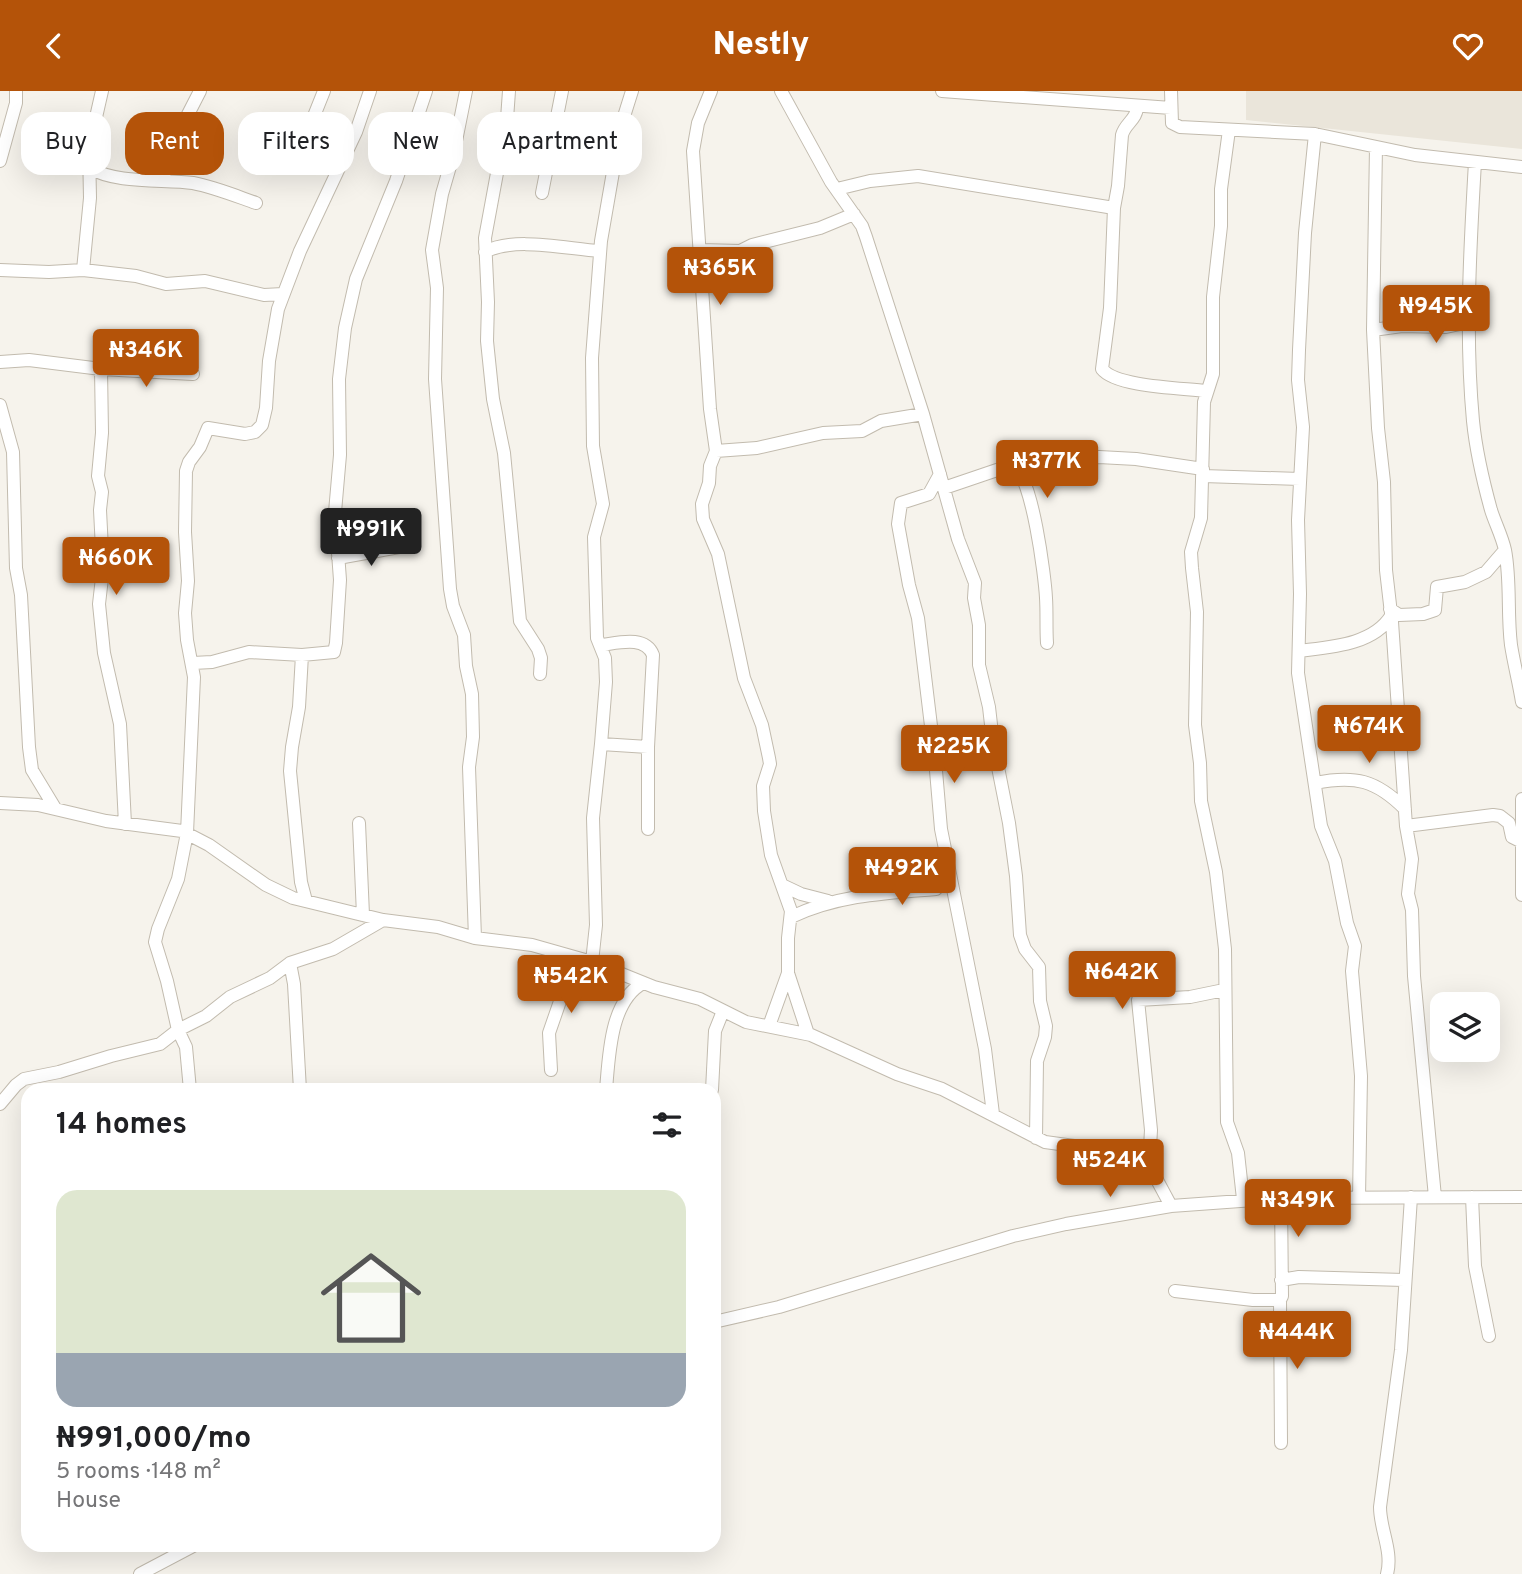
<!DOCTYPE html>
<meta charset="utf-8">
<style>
:root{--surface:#fff;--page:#f2f2f2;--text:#202124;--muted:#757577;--accent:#b45309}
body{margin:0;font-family:Overpass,sans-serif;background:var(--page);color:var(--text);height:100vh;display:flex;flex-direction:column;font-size:26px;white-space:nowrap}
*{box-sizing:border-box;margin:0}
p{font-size:23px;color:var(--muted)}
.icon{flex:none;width:38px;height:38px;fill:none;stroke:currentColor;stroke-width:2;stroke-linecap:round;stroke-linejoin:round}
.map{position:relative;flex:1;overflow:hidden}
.panel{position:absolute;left:21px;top:992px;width:700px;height:469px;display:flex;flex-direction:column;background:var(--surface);border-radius:21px;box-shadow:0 7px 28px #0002}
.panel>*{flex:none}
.banner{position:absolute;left:21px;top:21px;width:700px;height:63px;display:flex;gap:14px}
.controls{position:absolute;left:1430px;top:901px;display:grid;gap:14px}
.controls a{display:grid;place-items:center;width:70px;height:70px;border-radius:14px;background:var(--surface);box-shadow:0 7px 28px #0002;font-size:35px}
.price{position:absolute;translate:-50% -60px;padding:0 16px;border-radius:7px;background:var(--accent);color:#fff;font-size:23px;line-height:46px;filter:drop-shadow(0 2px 4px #0008)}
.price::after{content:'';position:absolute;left:50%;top:42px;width:21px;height:16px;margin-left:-10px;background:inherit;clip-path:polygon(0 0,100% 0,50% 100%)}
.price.current{background:#222;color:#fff}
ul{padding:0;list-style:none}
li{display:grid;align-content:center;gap:14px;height:371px;padding:0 35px}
li span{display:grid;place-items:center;height:217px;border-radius:21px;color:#555}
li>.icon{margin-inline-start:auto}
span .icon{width:126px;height:126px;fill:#fffc;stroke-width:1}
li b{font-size:30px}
h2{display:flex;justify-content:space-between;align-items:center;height:84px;padding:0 35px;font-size:30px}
.chip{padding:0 24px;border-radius:21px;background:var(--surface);box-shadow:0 7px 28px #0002;font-size:24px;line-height:63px}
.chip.current{background:var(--accent);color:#fff}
header{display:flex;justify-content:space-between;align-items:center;height:91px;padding:0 35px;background:var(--accent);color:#fff;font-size:32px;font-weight:800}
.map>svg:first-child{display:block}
</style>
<header><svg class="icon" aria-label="back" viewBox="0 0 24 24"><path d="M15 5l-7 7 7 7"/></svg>Nestly<svg class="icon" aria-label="heart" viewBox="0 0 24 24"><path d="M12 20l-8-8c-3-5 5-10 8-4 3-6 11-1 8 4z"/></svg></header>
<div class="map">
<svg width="1522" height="1483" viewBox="0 0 1522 1483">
<rect width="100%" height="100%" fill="#f6f3ec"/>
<path fill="#eae5da" d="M1246,0H1522V58L1246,29Z"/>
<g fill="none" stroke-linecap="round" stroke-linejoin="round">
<g stroke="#c2bbae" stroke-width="14">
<path id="minor" d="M466,0L453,65L442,103L432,159L437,197L435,288L450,498L453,515L464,544L466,575L472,603L473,646L469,676L475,847
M509,0L507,28L485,147L488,211L487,250L493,308L504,362L520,530L538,558L541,567L540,583
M632,0L621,35L601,150L592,267L593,355L603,413L594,446L597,547L605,567L606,591L601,653L648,656
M711,0L698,32L693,60L710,318L716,360L710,375L709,392L702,413L703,428L718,463L744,587L762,634L769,667L770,673L763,695L764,720L771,764L791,820L788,847V882L808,943
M781,0L831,91L862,135L866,146L923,323L958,448L975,492L974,507L979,534V574L989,616L993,651L1009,732L1016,785L1020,844L1025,858L1039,876L1040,910L1046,935L1045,946L1037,970L1036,1047
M942,0L1171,17
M1171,0L1172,32L1180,36L1315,43
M1229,39L1221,98V135L1213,206V283L1204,311L1201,427L1191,461L1192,477L1197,521L1195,634L1200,672L1201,710L1216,781L1225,858L1227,1031L1238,1062L1243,1108
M1376,56L1373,239L1378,337L1384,391L1386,479L1392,531L1406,735L1412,768L1408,803L1412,819L1414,885L1435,1106
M300,60L324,0
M0,70L16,12V0
M1475,71C1470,157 1465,244 1473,330C1476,360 1483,390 1491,419C1495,432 1502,445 1505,459C1511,490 1507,522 1511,554C1514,573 1519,592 1522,611
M90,77C116,93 163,88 193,92C214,96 236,105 256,112
M162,90L181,37L200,0
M837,98L870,90L918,85L1114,117L1110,217L1102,278C1116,296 1182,297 1206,300
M542,102L562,0
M1114,117L1118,95L1122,44C1125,32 1137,29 1137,15
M700,159L740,160L752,154L820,137L854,123
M485,161C514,145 567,158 600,160
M0,179L49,181L83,179L90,107L89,57L102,0
M83,179L136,185L166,193L205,190L264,204L283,203
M1373,239L1402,235L1446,236L1469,231
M0,271L29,269L101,278L193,283
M101,278L102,342L98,385L102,401L100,419L103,478L99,513L104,562L120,633L125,733
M0,314L13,361L16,477L21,504L29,656L32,679L55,717
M716,360L757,357L823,342L862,340L881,330L923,323
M1014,376L1049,366L1080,368L1099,366L1136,368L1203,378
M940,383L929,403L901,412L898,433L909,494L918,527L935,668L941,738L985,958L993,1023
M1203,385L1300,388
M944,397L997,379L1014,376C1032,384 1045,486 1046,507C1047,522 1046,537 1047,552
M338,467L399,456
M1390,518L1399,524L1423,523L1435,519L1437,496L1465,491L1486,481L1505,459
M601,554C618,552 645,544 653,564L648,656V738
M1299,560C1330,556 1373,554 1391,525
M302,564L299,616L292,656L290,680L301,791L306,810
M193,572L212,571L249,561L302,564L334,561L336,552L340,489L335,421L340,364L339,288L345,237L356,188L396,90L426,0
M1315,692C1355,684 1376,689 1405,718
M1522,708V804
M0,712L38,714L106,730L182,740L209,754L266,794L293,807L383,829L438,836L475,847L532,854L592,871L654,896L700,908L746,931L811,944L897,983L942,998L1045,1051L1074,1055L1108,1065L1144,1071L1149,1074L1171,1115
M359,732L363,824
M1406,735L1493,724L1500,725L1509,732L1512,746L1522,751
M782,794L801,803L828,810
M791,826C838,804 885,802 936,798L950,784
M592,871L596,834L593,727L601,653
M290,872L294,893L300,999
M769,935L788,882
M551,979L549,942L575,867
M190,999L186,956L178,939L167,890L155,851L158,838L178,788L187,742L194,586L187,549L185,522L188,490L185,441L186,380L189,371L200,356L208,337L245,343L255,341L262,334L266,317L269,270L278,218L300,160L356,41L370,0
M606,999C609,965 610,910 643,892
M712,999L715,940L723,920
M0,1013L16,994L24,988L59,981L111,965L160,953L178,939L206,925L230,906L270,887L290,872L333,858L383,829
M1149,1074L1151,1039L1138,909L1190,906L1224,899
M1472,1106L1475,1175L1489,1245
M1359,1107L1361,985L1352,880L1355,855L1347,832L1335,770L1321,735L1298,582L1300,503L1298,429L1303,336L1298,289L1299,259L1305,142L1315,43L1415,64L1522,76
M1281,1189L1299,1186L1404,1189
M1175,1200L1253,1209H1280L1282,1205L1281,1107
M1280,1209L1281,1352
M714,1231L779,1216L1013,1145L1066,1133L1171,1115L1281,1107L1522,1106
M140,1483L195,1454
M1387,1483C1393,1460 1380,1439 1380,1416L1401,1259L1411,1106"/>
</g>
<use href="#minor" stroke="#fff" stroke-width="12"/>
</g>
</svg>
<div class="controls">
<a><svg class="icon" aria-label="layers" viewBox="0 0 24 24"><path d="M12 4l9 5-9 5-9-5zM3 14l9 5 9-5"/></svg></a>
</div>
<b class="price" style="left:720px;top:216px">₦365K</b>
<b class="price" style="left:1436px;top:254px">₦945K</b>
<b class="price" style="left:146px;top:298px">₦346K</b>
<b class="price" style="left:1047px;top:409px">₦377K</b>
<b class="price current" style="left:371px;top:477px">₦991K</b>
<b class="price" style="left:116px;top:506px">₦660K</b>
<b class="price" style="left:1369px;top:674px">₦674K</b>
<b class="price" style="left:954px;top:694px">₦225K</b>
<b class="price" style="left:902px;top:816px">₦492K</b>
<b class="price" style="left:1122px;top:920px">₦642K</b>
<b class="price" style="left:571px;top:924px">₦542K</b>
<b class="price" style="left:1110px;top:1108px">₦524K</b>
<b class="price" style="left:1298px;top:1148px">₦349K</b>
<b class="price" style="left:1297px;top:1280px">₦444K</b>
<div class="banner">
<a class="chip">Buy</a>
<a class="chip current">Rent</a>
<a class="chip">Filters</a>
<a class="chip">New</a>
<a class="chip">Apartment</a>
</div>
<section class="panel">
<h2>14 homes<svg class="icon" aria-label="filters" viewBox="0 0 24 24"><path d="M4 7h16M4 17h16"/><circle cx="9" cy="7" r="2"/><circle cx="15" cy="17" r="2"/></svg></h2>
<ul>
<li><span style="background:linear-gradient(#dfe7d0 75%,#9aa5b1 0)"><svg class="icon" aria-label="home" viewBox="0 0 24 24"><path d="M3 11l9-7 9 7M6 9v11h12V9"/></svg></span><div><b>₦991,000/mo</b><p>5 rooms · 148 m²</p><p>House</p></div></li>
</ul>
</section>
</div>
